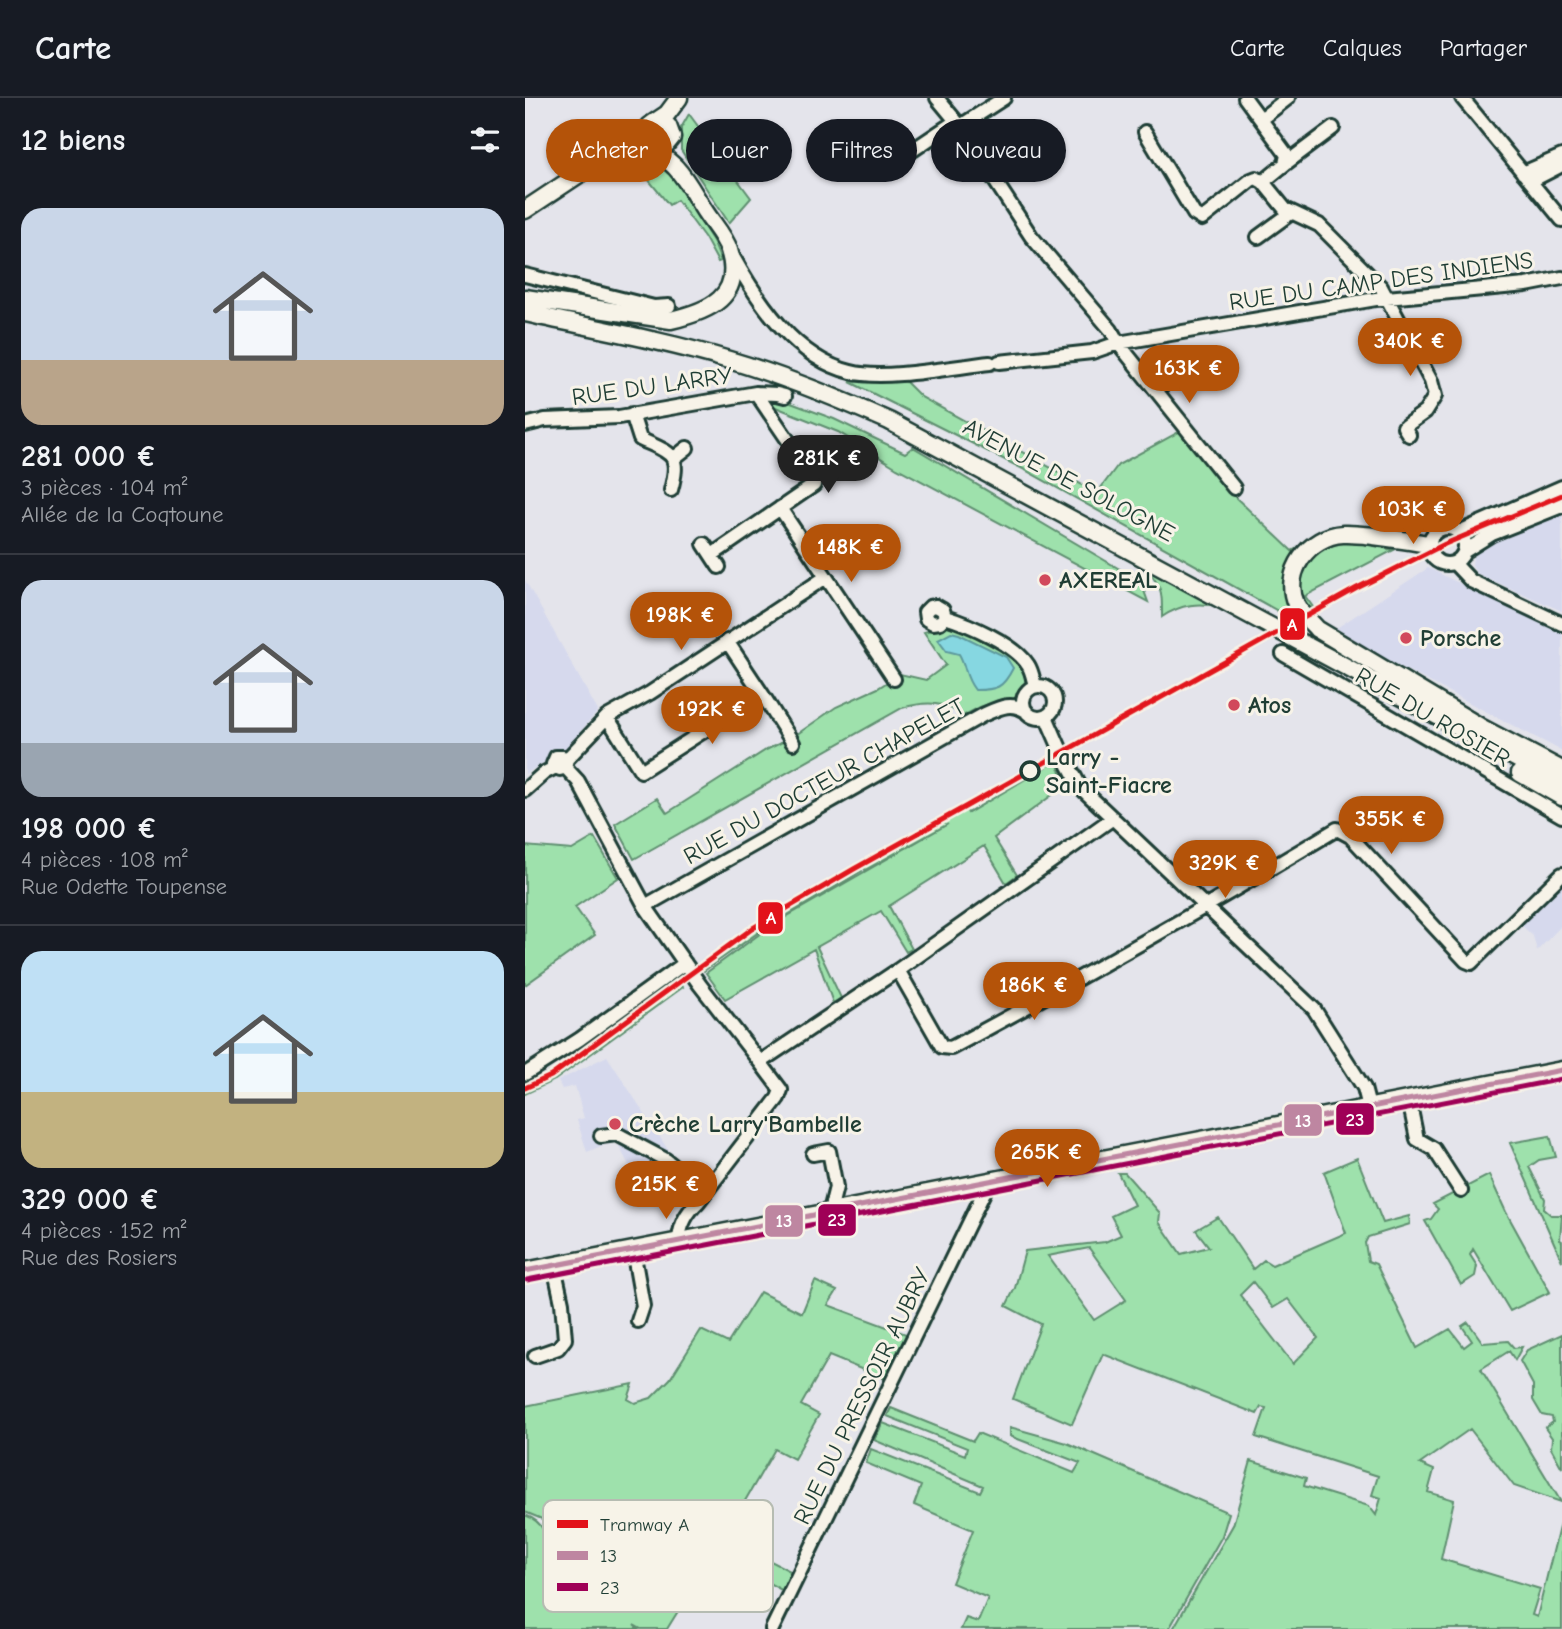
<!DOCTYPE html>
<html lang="fr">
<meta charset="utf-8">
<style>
:root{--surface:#171b24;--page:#20242c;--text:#f1f3f6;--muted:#9ea1a6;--line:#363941;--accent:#b45309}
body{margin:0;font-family:"Comic Neue",sans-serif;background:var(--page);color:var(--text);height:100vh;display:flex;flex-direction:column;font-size:26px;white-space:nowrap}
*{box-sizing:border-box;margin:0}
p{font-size:23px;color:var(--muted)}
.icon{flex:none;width:38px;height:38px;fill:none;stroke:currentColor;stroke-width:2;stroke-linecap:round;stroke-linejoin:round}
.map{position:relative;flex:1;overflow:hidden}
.details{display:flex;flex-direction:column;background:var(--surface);width:525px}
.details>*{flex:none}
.guide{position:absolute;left:21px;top:21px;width:665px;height:63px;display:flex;gap:14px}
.price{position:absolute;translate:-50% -60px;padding:0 16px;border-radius:24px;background:var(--accent);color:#fff;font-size:23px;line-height:46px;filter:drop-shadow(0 2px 4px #0008)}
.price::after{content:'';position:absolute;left:50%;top:42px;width:21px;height:16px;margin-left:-10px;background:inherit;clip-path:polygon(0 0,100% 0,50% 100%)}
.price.active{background:#222;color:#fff}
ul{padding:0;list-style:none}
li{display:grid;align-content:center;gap:14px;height:371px;padding:0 21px}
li+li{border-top:2px solid var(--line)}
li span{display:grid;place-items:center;height:217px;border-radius:21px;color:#555}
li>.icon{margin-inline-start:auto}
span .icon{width:126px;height:126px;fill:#fffc;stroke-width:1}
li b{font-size:30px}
h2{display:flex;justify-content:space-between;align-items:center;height:84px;padding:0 21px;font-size:30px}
.pill{padding:0 24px;border-radius:32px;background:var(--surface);box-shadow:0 2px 5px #0004;font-size:24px;line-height:63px}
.pill.active{background:var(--accent);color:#fff}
header{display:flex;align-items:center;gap:42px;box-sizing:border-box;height:98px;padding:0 35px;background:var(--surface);border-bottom:2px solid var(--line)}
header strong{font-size:33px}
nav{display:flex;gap:38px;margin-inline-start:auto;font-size:24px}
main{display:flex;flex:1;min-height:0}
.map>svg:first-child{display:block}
</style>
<header>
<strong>Carte</strong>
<nav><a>Carte</a><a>Calques</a><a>Partager</a></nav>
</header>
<main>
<section class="details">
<h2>12 biens<svg class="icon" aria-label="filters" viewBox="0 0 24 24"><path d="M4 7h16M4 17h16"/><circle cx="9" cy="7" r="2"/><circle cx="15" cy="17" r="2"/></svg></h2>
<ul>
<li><span style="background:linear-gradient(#c9d6e8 70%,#b9a48a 0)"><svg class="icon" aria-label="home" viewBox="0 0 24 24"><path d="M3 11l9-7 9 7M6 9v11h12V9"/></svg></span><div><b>281 000 €</b><p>3 pièces · 104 m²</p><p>Allée de la Coqtoune</p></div></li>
<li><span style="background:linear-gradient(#c9d6e8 75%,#9aa5b1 0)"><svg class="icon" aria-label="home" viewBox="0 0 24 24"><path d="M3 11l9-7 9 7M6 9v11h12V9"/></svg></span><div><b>198 000 €</b><p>4 pièces · 108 m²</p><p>Rue Odette Toupense</p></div></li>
<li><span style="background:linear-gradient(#bfe0f5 65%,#c2b280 0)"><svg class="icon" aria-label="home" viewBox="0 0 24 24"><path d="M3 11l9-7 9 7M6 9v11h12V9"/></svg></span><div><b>329 000 €</b><p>4 pièces · 152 m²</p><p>Rue des Rosiers</p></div></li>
</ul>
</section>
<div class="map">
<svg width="1037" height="1531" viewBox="0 0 1037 1531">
<rect width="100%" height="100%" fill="#e4e4eb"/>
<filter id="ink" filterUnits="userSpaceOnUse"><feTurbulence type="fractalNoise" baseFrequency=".0143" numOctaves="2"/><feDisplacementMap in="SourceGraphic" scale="14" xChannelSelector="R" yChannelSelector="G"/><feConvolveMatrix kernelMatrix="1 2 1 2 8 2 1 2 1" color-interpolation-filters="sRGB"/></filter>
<g filter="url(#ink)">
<path fill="#d6d9ed" d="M1037,414V513L951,475L947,467L948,459L952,451L962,443Z
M903,470L1037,535V653L807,533Z
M0,482L73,613L31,662L20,664L0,676Z
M1037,788V827L1012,853L1008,838L995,826Z
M82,958L151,1064L115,1089L91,1042L62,1054L52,1022L59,1020L50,988L37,991L33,983Z"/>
<path fill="#9ee1ac" stroke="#5e8f70" stroke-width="2" fill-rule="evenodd" d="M164,16L226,100L204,125L156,52V30Z
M117,53L122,55L127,62L139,66L188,143L196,163L193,164L180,140L152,102L144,107L105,59Z
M379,282L396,299L572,395L593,367L654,334V328L706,395L767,453L782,445L766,467L785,531L500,372L325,284Z
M247,298L309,321L380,355L388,349L608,479L618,490L623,504L372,370L313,334L248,308Z
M825,443L869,452L780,498L788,509L783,511L774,498L772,482L778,466L803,445Z
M616,466L696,509C674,504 656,506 637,519C637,489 637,488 616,466Z
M427,526C447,537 502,557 500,583C500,591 494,596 493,604H481L479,601L455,609L438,618C418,603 401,603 377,610L109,761L90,726L132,700L142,715L241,652L268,639L311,609L353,590L375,576L401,582L421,567L399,534Z
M531,663L542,686L469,740L492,777L481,785L459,748L364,808L387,851L381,854L356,813L292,849L316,900L308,905L289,851L200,901L181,875L247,827L423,726L340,772L336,765L439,708L443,715Z
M69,739L93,780L50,809L70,837L0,887V748L47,752Z
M333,767L337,773L234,834L179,873L174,867L251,814Z
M153,882L158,889L30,982L0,996V987L35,969Z
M1025,1038L1031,1059L1014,1062L1004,1069L1020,1101L1019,1111L1026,1117H1037L1035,1142L1037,1143V1163L985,1045Z
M832,1060L858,1125L884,1118L885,1126L843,1139L840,1145L843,1163L851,1166L892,1250L925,1231L939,1249L947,1243L937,1228L943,1224L958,1245L983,1243L989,1250L997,1249L990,1262L984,1253L956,1271L1036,1404L989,1388L945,1331L895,1366L909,1372L903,1394L929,1402L916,1461L1015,1491L1007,1517L1012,1519L1037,1417V1531H648L708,1427L726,1363L781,1380L779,1388L844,1408L851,1417L856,1400L847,1397L853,1378L731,1339L741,1310L736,1309L732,1316L578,1256L547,1326L488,1301L516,1226L481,1208L490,1190L500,1153L580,1144L596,1137L586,1118L609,1107L593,1075H600L635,1115L634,1124L656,1156L684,1149L671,1132L693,1119L728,1171L739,1162L747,1167L821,1135L799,1074ZM564,1150L601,1202L569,1222L523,1158ZM728,1184L748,1210L763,1201L793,1240L768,1266L715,1197Z
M964,1077L981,1114L1025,1194L985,1213L948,1151L945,1157L952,1168L950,1178L936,1187L900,1123L906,1121L913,1111L908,1106Z
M290,1183L312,1193L303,1207L381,1236L383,1240L363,1282L304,1258L276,1307L294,1317L269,1361L250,1351L199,1439L271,1476L262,1495L189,1455L142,1531H116L109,1527L113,1531H0V1417C19,1424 24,1438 21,1458C21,1462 19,1466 20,1469C22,1479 56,1489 65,1490L31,1467L27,1461L26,1445L17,1421L0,1414V1308L108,1286L103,1301L110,1305L126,1300L145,1281L176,1232L203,1245L235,1194L277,1215Z
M1037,1236V1370L1026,1350L1027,1340L1020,1330L1028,1324L1027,1319L1017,1317L1008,1302V1287L995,1263L1002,1252Z
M366,1310L448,1343L453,1335L549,1375L555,1365L485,1338V1329L542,1345L704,1415L697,1438L644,1531H436L441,1520L453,1524L463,1500L427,1485L448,1432L389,1407L396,1388L341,1365L346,1351L455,1394L458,1388L349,1342L358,1325L440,1357L442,1350L362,1318Z"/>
<path fill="#86d7e1" stroke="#5d999c" stroke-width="2" d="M426,534L434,536L481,559L488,570C478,590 472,592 450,592C439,578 442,570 434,556L422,553L413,541Z"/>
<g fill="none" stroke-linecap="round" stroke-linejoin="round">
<g stroke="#1f3d34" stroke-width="18">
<path id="minor" d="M412,0L431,23L506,138L586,232L593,245L709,390
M720,0L762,57L760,66L738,84L760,111L794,127L856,189L906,283L910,298L900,314L879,329L884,337
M937,0L1037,122
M736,21L763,0
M434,29L479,0
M620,34L669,116L677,121L726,82L731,80L738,84
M294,62L299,70L332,62L361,68L373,62L431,23
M760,66L808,30
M998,75L1037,58
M1006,83L1037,67
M733,139L766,115
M207,157C233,204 271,261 326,274C359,283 428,269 465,265
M0,177L129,209L144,208
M474,264L567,254L593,245L851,201L1001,187L1037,180
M107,316L115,341C147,356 156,355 146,392
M0,327L20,322L94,319L231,295L252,296L260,298
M148,361L162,350
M255,410L369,581
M904 448a18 18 0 1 1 36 0a18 18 0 1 1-36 0Z
M934,434L1037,389
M179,446L194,469
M940,453L967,436L1037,408
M187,457L289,387L290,382L231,295
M929,465L946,483L1037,526
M420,519L415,524L408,525L401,521L400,514L405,509L411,508L418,512L420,519C443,526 490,546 503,567C507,573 508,581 510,588
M758,556L1037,718
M498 604a16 16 0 1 1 32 0a16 16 0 1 1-32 0Z
M239,599L268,645
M82,619L116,673L193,624L239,599L202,543
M519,619L523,623L537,655L556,690L789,911L839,990L844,1009
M41,662L38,659H31L28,666L35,671L40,669L42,661L82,619L125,595L301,479
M40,669L53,683L120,808L175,887L235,964
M0,692L19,675L31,669
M120,808L458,617C474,610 485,603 501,613
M373,872L417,949L426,950C557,880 685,807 812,731L825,738L941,863L946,865L1037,776
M0,976L55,941L160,865
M884,1002L892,1041L909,1051L936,1093
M76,1038L92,1036L141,1062L150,1069L175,1101
M288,1056L304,1053L311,1089L305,1113
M154,1142C155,1127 161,1115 173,1104L253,1000L256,992L235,964L373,872L588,720
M108,1152L118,1208L113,1223
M10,1258L33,1250L40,1241L37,1205L29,1168
M247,1531L464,1084"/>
</g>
<g stroke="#1f3d34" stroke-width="21">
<path id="major" d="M127,26L142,16L154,0
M0,112L89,53
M0,200L146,222C184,213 219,199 204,152C200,139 188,126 181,115C171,100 163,83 151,70C143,61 119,47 122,34C124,23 135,23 143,28L147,39L139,49L111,47L81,59
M0,215C68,230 137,242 204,262C259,278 312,300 364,323L1037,685
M904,446C879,443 843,435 818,436C784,438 757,474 771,506C775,515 786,524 792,531L954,628
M944,623L1037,672
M995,675L1037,699
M0,1173L1037,972"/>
</g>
<use href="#minor" stroke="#f7f3e8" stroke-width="12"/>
<use href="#major" stroke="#f7f3e8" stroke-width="16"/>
<path stroke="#1f3d34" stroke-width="2" d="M66,948L84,941"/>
<g stroke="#f7f3e8" stroke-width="10">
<path id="bus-1" d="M0,1173L1037,972"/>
</g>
<g stroke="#f7f3e8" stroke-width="10">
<path id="bus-2" d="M2,1182L1037,981"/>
</g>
<use href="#bus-1" stroke="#be86a1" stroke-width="5"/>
<use href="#bus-2" stroke="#9f0057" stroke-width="5"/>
<g stroke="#f7f3e8" stroke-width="10">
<path id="tram-1" d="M0,990L26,978L228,830L329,771L832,490L920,446L1037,397"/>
</g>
<use href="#tram-1" stroke="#e2121a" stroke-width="5"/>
</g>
</g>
<g fill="#d1495b" stroke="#f7f3e8" stroke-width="2.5">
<circle cx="520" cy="482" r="7"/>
<circle cx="881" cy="540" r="7"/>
<circle cx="709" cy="607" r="7"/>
<circle cx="90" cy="1026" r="7"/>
</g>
<circle fill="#f7f3e8" stroke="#1f3d34" stroke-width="3.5" cx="505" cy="673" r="9"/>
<g text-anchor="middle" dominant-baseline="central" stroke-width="6" stroke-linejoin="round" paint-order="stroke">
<g font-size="24" fill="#1f3d34" stroke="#f7f3e8">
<text transform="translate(856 183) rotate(-8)">RUE DU CAMP DES INDIENS</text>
<text transform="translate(127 288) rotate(-8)">RUE DU LARRY</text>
<text transform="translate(544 382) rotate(28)">AVENUE DE SOLOGNE</text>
<text transform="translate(908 619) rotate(30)">RUE DU ROSIER</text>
<text transform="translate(299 683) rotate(-29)">RUE DU DOCTEUR CHAPELET</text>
<text transform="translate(337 1298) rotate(-64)">RUE DU PRESSOIR AUBRY</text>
</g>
<g font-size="24" font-weight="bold" fill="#1f3d34" stroke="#f7f3e8" text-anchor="start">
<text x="534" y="482">AXEREAL</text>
<text x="895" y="540">Porsche</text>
<text x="723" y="607">Atos</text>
<text x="104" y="1026">Crèche Larry'Bambelle</text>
</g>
<g font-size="24" font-weight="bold" fill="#1f3d34" stroke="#f7f3e8" text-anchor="start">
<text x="521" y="659">Larry -<tspan x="521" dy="28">Saint-Fiacre</tspan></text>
</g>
</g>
<rect x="18" y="1402" width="230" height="112" rx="10" fill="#f7f3e8" stroke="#b6bcb2" stroke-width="2"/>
<rect x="32" y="1422" width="31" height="8" fill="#e2121a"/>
<rect x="32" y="1453" width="31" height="9" fill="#be86a1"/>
<rect x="32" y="1485" width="31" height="8" fill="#9f0057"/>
<g font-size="19" fill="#1f3d34">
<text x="75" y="1433">Tramway A</text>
<text x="75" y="1464">13</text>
<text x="75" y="1496">23</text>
</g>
<g stroke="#f7f3e8" stroke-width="2.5">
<rect x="754" y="509" width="27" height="34" rx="7" fill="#e2121a"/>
<rect x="232" y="803" width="27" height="34" rx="7" fill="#e2121a"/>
<rect x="810" y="1004" width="40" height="34" rx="7" fill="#9f0057"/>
<rect x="758" y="1005" width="40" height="34" rx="7" fill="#be86a1"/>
<rect x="292" y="1105" width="40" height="34" rx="7" fill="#9f0057"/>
<rect x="239" y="1106" width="40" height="34" rx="7" fill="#be86a1"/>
</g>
<g font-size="19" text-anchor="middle" font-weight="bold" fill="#fff">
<text x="767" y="533">A</text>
<text x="246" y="826">A</text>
<text x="830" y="1028">23</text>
<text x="778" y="1029">13</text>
<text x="312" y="1128">23</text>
<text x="259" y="1129">13</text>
</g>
</svg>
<b class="price" style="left:885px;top:280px">340K €</b>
<b class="price" style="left:664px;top:307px">163K €</b>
<b class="price active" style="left:303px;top:397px">281K €</b>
<b class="price" style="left:888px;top:448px">103K €</b>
<b class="price" style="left:326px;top:486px">148K €</b>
<b class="price" style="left:156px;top:554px">198K €</b>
<b class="price" style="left:187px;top:648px">192K €</b>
<b class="price" style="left:866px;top:758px">355K €</b>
<b class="price" style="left:700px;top:802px">329K €</b>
<b class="price" style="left:509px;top:924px">186K €</b>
<b class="price" style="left:522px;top:1091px">265K €</b>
<b class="price" style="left:141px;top:1123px">215K €</b>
<div class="guide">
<a class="pill active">Acheter</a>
<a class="pill">Louer</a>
<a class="pill">Filtres</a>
<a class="pill">Nouveau</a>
</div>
</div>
</main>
